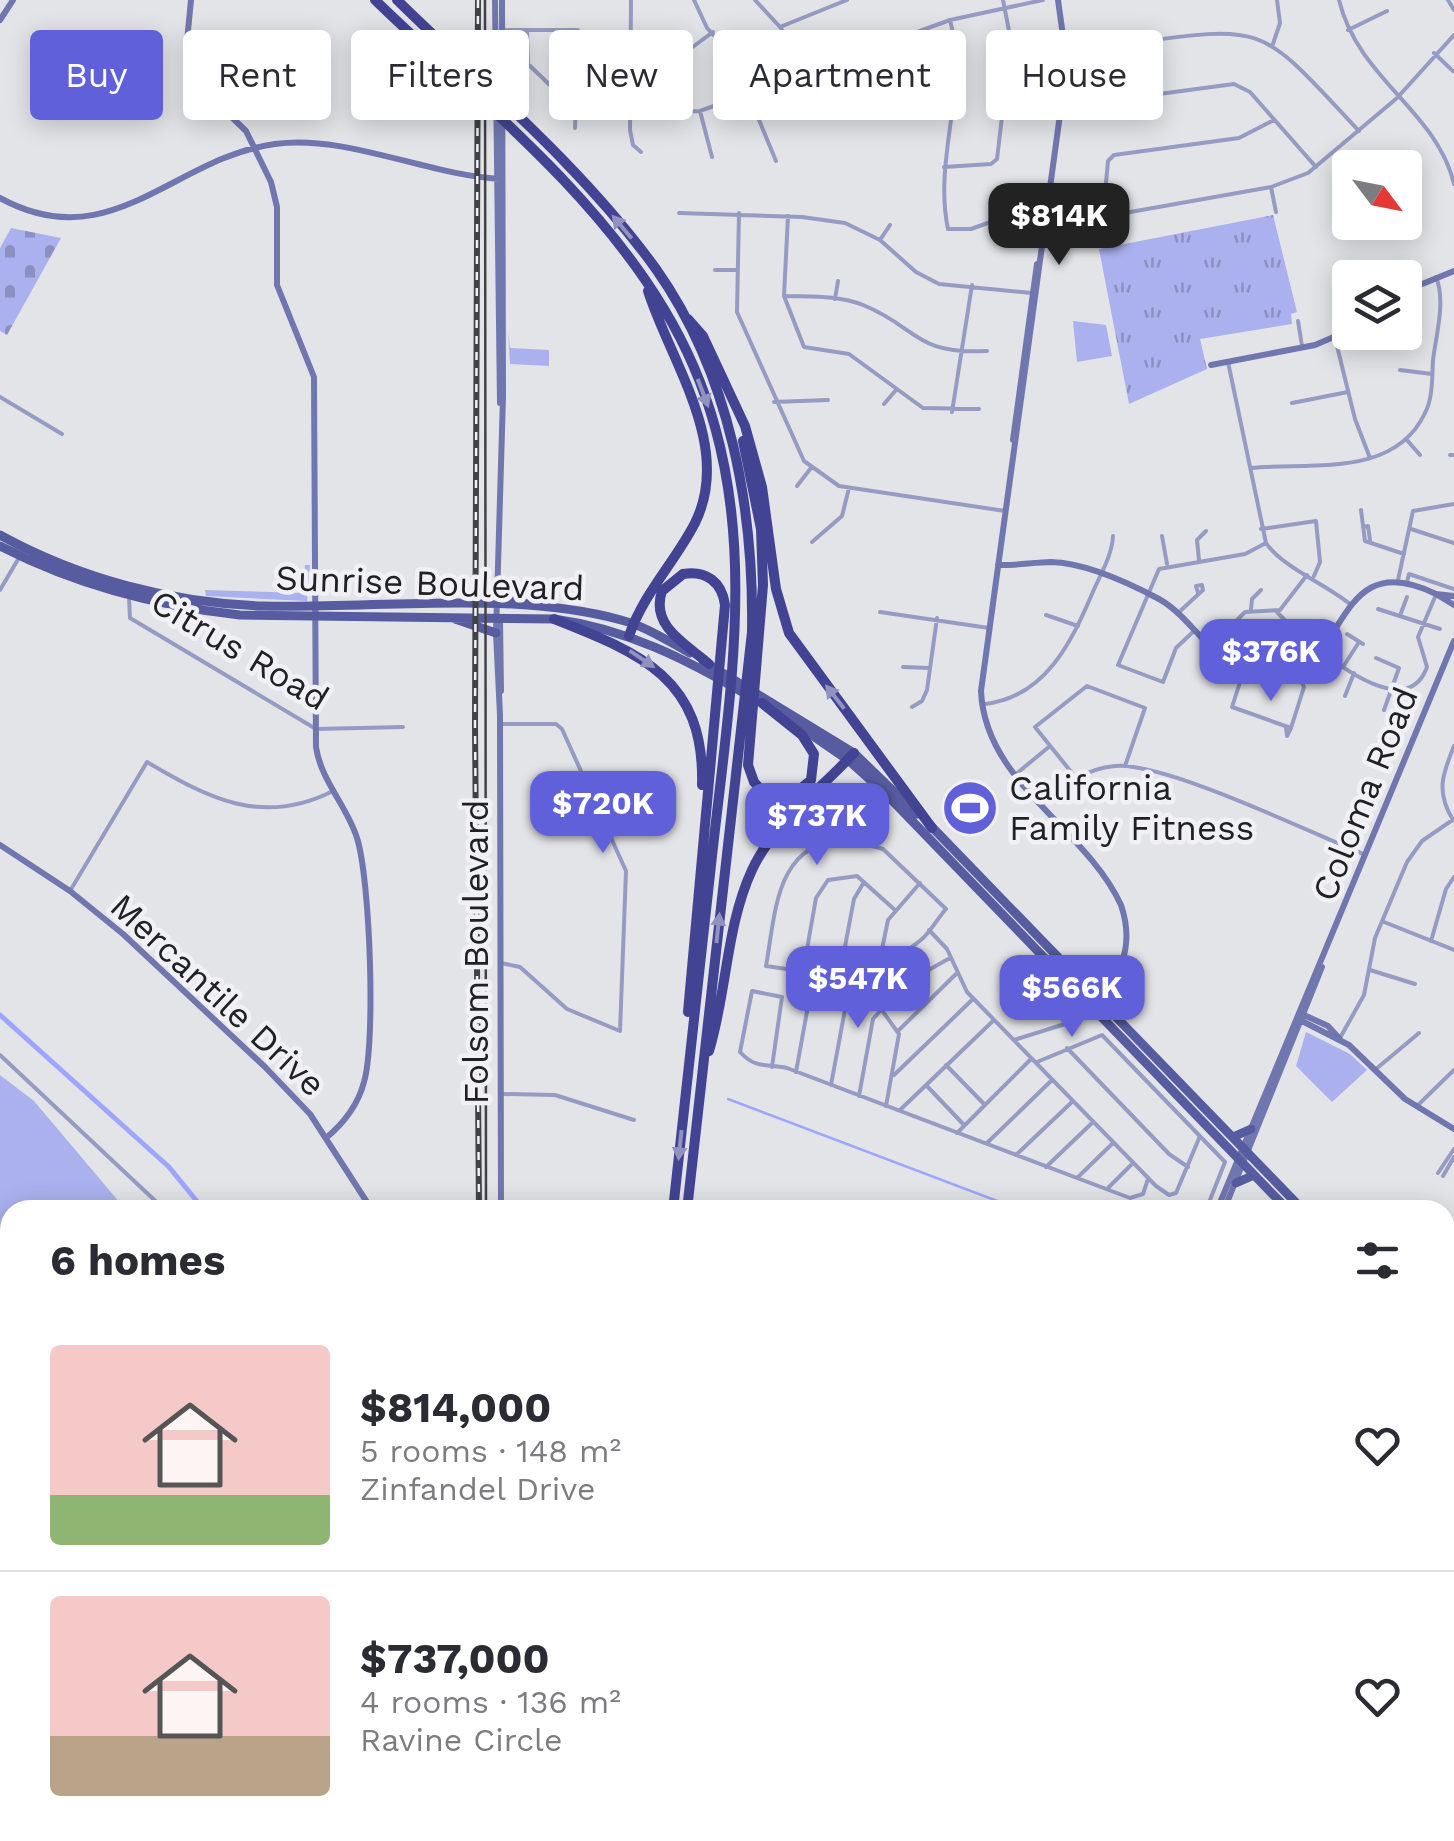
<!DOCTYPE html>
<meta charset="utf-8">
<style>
:root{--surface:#fff;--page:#f2f2f3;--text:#2b2b33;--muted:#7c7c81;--line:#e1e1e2;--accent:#6061da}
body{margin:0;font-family:"Work Sans",sans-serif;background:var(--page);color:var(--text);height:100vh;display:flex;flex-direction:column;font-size:38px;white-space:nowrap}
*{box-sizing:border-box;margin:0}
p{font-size:32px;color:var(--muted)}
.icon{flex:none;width:55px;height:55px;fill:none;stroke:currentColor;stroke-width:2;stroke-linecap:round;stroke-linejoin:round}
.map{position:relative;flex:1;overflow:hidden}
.side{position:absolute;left:0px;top:1200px;width:1455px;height:642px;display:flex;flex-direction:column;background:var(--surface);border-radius:30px 30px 0 0;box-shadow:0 5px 25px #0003}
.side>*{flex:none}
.banner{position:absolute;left:30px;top:30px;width:1395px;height:90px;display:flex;gap:20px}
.needle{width:65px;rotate:122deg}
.fabs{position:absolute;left:1332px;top:150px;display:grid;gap:20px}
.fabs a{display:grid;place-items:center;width:90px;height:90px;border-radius:10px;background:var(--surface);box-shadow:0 5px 25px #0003;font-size:50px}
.price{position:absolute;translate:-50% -85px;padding:0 22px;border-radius:20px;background:var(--accent);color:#fff;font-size:32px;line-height:65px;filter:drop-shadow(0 2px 5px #0008)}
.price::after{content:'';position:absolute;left:50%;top:60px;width:30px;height:22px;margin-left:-15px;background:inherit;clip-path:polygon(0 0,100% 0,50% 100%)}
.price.selected{background:#222;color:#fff}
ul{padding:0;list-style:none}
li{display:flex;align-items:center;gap:30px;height:250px;padding:0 50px}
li+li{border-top:2px solid var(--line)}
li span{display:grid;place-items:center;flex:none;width:280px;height:200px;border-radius:10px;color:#555}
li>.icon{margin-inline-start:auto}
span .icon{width:120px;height:120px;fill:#fffc;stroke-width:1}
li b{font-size:42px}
h2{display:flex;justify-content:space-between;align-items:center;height:120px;padding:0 50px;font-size:42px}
.tag{padding:0 35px;border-radius:10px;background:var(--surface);box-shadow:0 5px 25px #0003;font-size:35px;line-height:90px}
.tag.selected{background:var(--accent);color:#fff}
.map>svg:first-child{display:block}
</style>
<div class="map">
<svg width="1454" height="1841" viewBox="0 0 1454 1841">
<defs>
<pattern id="forest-firs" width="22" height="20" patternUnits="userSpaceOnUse" patternTransform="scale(2.5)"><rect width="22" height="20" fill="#aab1ee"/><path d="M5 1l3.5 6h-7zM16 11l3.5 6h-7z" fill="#8a90c0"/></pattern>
<pattern id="cemetery-stones" width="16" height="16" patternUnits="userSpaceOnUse" patternTransform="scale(2.5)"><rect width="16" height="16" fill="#aab1ee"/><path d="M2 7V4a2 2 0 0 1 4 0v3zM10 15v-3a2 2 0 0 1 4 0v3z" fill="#8a90c0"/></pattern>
<pattern id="park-tufts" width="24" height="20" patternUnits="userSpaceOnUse" patternTransform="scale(2.5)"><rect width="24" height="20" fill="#aab1ee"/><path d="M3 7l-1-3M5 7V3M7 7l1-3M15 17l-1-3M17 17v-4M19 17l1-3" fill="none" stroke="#8a90c0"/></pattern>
</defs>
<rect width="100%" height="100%" fill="#e3e4e8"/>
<path fill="#aab1ee" d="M1073,321L1106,325L1112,356L1077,362Z
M508,331L510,348L549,350V366L510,364Z
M305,565H310L307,601L206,596L205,590L303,593Z
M1306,1032L1350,1054L1367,1070L1332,1102L1296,1066Z
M0,1075L34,1101L126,1210H10V1832H382L384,1841H0Z"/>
<path fill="url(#forest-firs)" d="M1448,1604L1454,1617V1677L1445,1686Z"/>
<path fill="url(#cemetery-stones)" d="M11,228L61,238L7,335L0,331V248Z"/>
<path fill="url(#park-tufts)" d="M1273,215L1297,312L1291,314L1292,324L1200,339L1207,369L1129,404L1099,249Z"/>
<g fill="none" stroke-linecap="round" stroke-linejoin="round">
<path stroke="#9da6ff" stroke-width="2.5" d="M728,1099L1021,1210
M1445,1404L1454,1413
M1453,1578L1454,1576
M945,1841L952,1832"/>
<path stroke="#9da6ff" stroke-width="5" d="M0,1015L169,1167L204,1210
M401,1832L403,1841"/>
<path stroke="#959bc2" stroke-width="4" d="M631,0L630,130L633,145L641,152
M694,0L707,28L732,55L776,161
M755,0L780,27L808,71
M1339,0C1358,79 1437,111 1454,184
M1448,0L1454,10
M950,20C969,88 933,159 948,229H971L999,219L1044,224
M780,27L847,0
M501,30H578L575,128
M527,30L528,64L554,89L577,97
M1348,30L1387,11
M1273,44L1280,23L1277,0
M1434,53L1453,71
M629,59L679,57L713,32
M1063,100H1114L1234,84L1250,92L1316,167
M1114,100L1119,45C1269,24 1257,22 1359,131
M700,111L712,157
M629,113L700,111L950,20L1043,0
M944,167L991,164L997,159L1011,41L1003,0
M1271,187L1276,212
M679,213L802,217L845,223L880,240L916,272L939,284L1032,293
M739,213L737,312L804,461L839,486L1005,511
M788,216L784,296L804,347L849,354L923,408L979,409
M1103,216L1108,161L1114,155L1239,138L1274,120
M1045,219H1091L1271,187L1308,173L1397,98L1454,35
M880,240L890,225
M715,270H736
M1347,290L1350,293
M784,296C810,297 838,295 863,305C918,327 914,355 987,351
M835,299L838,281
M1298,321L1302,346
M1335,338L1355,419L1370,458
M1228,362L1266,543C1283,568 1326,584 1351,605
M1400,370L1432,374
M0,397L62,434
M774,402L828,400
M1292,403L1348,392
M884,404L896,390
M952,412L972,285
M1406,439L1420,455
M1450,455H1454
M1251,468C1309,462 1394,479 1425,413C1433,398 1432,377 1433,360C1436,335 1446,301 1436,277
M797,486L811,468
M1361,510L1365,541L1404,554
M1363,527L1368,526L1370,540
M1261,529L1316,521L1320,562L1314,576
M1411,529L1454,543
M1162,536L1167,564
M812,542L842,516L849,488
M1199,560L1197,540L1206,531
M1398,580L1413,511L1454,504
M1407,582L1409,574L1454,589
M0,590L20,556
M129,597L130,618L316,729L403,727
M1251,609L1252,599L1261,590
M1378,609L1440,629
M880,612L989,628
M1277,612L1302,638L1296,644L1294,629
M1178,613L1203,590L1202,585L1196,586L1198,593
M1401,613L1407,597
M1046,615L1078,626
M1233,624L1252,644
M1195,630L1176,648L1163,682L1118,665L1159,569L1245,554L1266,543
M1347,634L1363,644
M1211,646L1245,612L1280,610L1307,575
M1320,650C1346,671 1409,717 1427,667L1418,637L1435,597
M1376,658L1399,668L1384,710
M903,667L930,668
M1343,667L1359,642
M1243,673L1232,707L1291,728L1304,687L1297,672
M1345,696L1354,673
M985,704C1045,697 1071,643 1092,594C1100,575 1112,556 1113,536
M912,707L922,701L927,690L937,618
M500,724H556L562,729L626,871L620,1031L567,1009L520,967L501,963
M1286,727L1287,736L1291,728
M1016,774L1050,746
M1076,778L1035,727L1087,686L1145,708L1125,766
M1041,805C1063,785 1084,769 1115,766C1165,762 1309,832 1363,854
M1453,820C1436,792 1442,775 1454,746
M847,839L883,849L946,909C937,919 931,931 922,939C876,979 821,975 766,966C776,911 775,842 847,839Z
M70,891L147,762C208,798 262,827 333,791
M1384,922L1454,950
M929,930L947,949L967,992L1156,1186L1169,1195L1176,1193L1200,1136
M1431,941L1446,889L1454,877
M879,964L888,920L920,883
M1370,970L1415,984
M803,972L816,898L828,880L857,876L895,910
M840,973L854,899L864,882
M873,998L899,1034L886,1106
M846,1004L893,990L950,958
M898,1031L956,974
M1340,1038L1364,995L1375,938L1407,862L1422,841L1454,819
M1014,1040L1065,1024L1092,1007
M1067,1048L1169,1154L1188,1167
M0,1055L165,1210
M1037,1062L1102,1035L1225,1162L1206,1210
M946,1065L985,1105
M772,1067L782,997L752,991L740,1052C757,1070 766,1063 787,1068L1130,1198L1143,1194L1148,1179
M1376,1069L1419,1033
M796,1072L814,973
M894,1075L973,999
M831,1085L852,972
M926,1085L964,1125
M503,1094L555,1095L634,1120
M859,1096L873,1019L880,1011
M1417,1106L1454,1070
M900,1110L994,1020
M957,1133L1031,1059
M987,1143L1052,1080
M1016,1155L1073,1101
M1046,1167L1093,1122
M1438,1173L1454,1149
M1443,1176L1454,1157
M1077,1178L1113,1143
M1108,1188L1133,1163
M0,1289L10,1292
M1445,1793L1454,1791
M654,1832L659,1841
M839,1832L849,1841
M1053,1832L1067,1841
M787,1841L790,1832
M904,1841L911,1832
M1003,1841L1015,1832
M1258,1841L1260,1832"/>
<path stroke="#7077af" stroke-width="6" d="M191,0L187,41L193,67L214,100L246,131L271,182L277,207V285L314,377L316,747C321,781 347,806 357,838C370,879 376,1041 364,1082C358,1105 344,1123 326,1138
M495,0L500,403
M1058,0L1065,50L1062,100L981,691C985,783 1085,827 1121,905C1135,946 1121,977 1092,1007
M0,20L13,0
M0,198C111,259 174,157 275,144C347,134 429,176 502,179
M1405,291L1454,271
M1211,365L1315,345L1350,330
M1013,440L1037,264
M998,565C1016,566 1034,562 1051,562C1086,563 1129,583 1159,599C1197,620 1220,678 1267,678C1352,678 1329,542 1436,594
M1454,596L1436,594L1454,605
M500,619L501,691
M0,845L70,891L123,934L265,1067L310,1114L372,1210
M1304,1015L1328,1026L1339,1038
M1302,1021L1349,1045L1405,1099L1454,1129
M501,1210L500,715L496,633L503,397L502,0
M1217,1210L1454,641
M1224,1210L1322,967
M1445,1460L1454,1450
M1445,1582L1454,1598
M521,1832V1841
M1358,1832L1454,1838
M1445,1832L1454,1831
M1156,1841L1161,1832
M1164,1841L1169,1832"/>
<path stroke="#575ca1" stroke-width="9" d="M0,535C80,579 172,603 263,606C378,609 510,590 621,620C645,626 668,641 690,653
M0,546C76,585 155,606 240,615L554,619C627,629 686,659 749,696
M500,585L508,595L527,604
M455,619L496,633
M703,661L854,753L917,814
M784,716L848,760L887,795L1288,1210
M929,824L1303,1210
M1233,1137L1251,1129
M1236,1183L1254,1175
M1445,1359L1454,1368
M1445,1375L1454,1384"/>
<path stroke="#424493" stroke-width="10" d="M375,0C474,96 592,189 664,309C769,483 733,666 712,856C699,974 686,1092 673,1210
M397,0C485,86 584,169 656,269C730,374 754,507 752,632L687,1210
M688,319L703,336L745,426L762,487L776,589L789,633L932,828
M743,441L761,529L763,585L748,765L754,782L763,792L794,794L811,780L814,754L802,735L762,703
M554,619C640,653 705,678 702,785
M629,636C643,594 675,562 695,523C733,446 671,363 648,291
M688,1012L725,605C722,582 706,570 683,574L662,591C650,626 686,644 709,664
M709,1051C727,992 726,926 752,870C773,824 820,790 854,753
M602,1841L603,1832
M617,1841L618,1832"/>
<path stroke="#414244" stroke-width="2.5" d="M485,0L486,1210
M503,1832L504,1841"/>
<g stroke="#414244" stroke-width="6">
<path id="rail" d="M478,0L475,725L479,1210
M499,1832L500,1841"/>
</g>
<use href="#rail" stroke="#f1f1f5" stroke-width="2.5" stroke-dasharray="8" stroke-linecap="butt"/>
</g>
<defs><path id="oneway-solid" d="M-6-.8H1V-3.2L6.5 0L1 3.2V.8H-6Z" transform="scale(2.5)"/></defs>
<g fill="#9192bf">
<use href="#oneway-solid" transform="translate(622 227) rotate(-130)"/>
<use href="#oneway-solid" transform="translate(703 393) rotate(69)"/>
<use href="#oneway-solid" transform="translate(642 659) rotate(34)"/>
<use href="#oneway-solid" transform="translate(835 697) rotate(-128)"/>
<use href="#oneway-solid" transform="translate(718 928) rotate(-84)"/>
<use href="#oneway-solid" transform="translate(680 1145) rotate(96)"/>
</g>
<defs>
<g id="stadium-disc" transform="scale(2.875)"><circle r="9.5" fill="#6061da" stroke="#f1f1f5"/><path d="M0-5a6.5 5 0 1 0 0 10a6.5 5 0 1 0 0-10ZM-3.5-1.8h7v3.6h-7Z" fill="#fff"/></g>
</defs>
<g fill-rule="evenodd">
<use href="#stadium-disc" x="970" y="808"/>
</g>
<g text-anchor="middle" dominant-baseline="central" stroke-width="9" stroke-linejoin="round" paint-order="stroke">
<g font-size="35" fill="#202122" stroke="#f1f1f5">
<text transform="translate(430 583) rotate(2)">Sunrise Boulevard</text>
<text transform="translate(240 650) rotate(31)">Citrus Road</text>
<text transform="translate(1365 794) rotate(-68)">Coloma Road</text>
<text transform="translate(476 952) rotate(-90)">Folsom Boulevard</text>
<text transform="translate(218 995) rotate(43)">Mercantile Drive</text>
</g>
<g font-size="35" fill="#202122" stroke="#f1f1f5" text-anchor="start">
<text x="1009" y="788">California<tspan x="1009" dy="40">Family Fitness</tspan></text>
</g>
</g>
</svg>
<div class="fabs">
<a><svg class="needle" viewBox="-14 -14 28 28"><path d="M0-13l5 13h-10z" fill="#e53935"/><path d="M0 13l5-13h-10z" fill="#7c7c81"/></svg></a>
<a><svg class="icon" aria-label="layers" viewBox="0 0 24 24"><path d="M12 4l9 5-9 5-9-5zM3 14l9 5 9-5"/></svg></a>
</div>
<b class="price selected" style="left:1059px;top:268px">$814K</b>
<b class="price" style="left:1271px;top:704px">$376K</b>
<b class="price" style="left:603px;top:856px">$720K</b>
<b class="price" style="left:817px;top:868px">$737K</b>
<b class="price" style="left:858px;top:1031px">$547K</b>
<b class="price" style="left:1072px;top:1040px">$566K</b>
<div class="banner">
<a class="tag selected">Buy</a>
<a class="tag">Rent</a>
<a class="tag">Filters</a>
<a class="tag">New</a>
<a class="tag">Apartment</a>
<a class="tag">House</a>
</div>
<section class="side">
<h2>6 homes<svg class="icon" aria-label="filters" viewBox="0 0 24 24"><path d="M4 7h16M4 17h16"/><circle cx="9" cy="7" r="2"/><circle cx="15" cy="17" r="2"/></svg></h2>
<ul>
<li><span style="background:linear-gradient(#f6c9c9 75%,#8fb573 0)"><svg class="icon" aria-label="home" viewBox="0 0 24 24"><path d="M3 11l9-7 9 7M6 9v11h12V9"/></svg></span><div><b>$814,000</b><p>5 rooms · 148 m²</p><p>Zinfandel Drive</p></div><svg class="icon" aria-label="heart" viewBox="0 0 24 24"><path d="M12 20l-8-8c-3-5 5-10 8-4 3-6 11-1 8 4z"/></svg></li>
<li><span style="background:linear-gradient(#f6c9c9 70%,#b9a48a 0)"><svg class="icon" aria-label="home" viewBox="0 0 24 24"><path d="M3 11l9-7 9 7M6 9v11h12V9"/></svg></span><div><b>$737,000</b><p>4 rooms · 136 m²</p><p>Ravine Circle</p></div><svg class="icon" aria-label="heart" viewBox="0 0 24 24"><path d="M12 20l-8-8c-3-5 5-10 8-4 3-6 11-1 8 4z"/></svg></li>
</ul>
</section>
</div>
